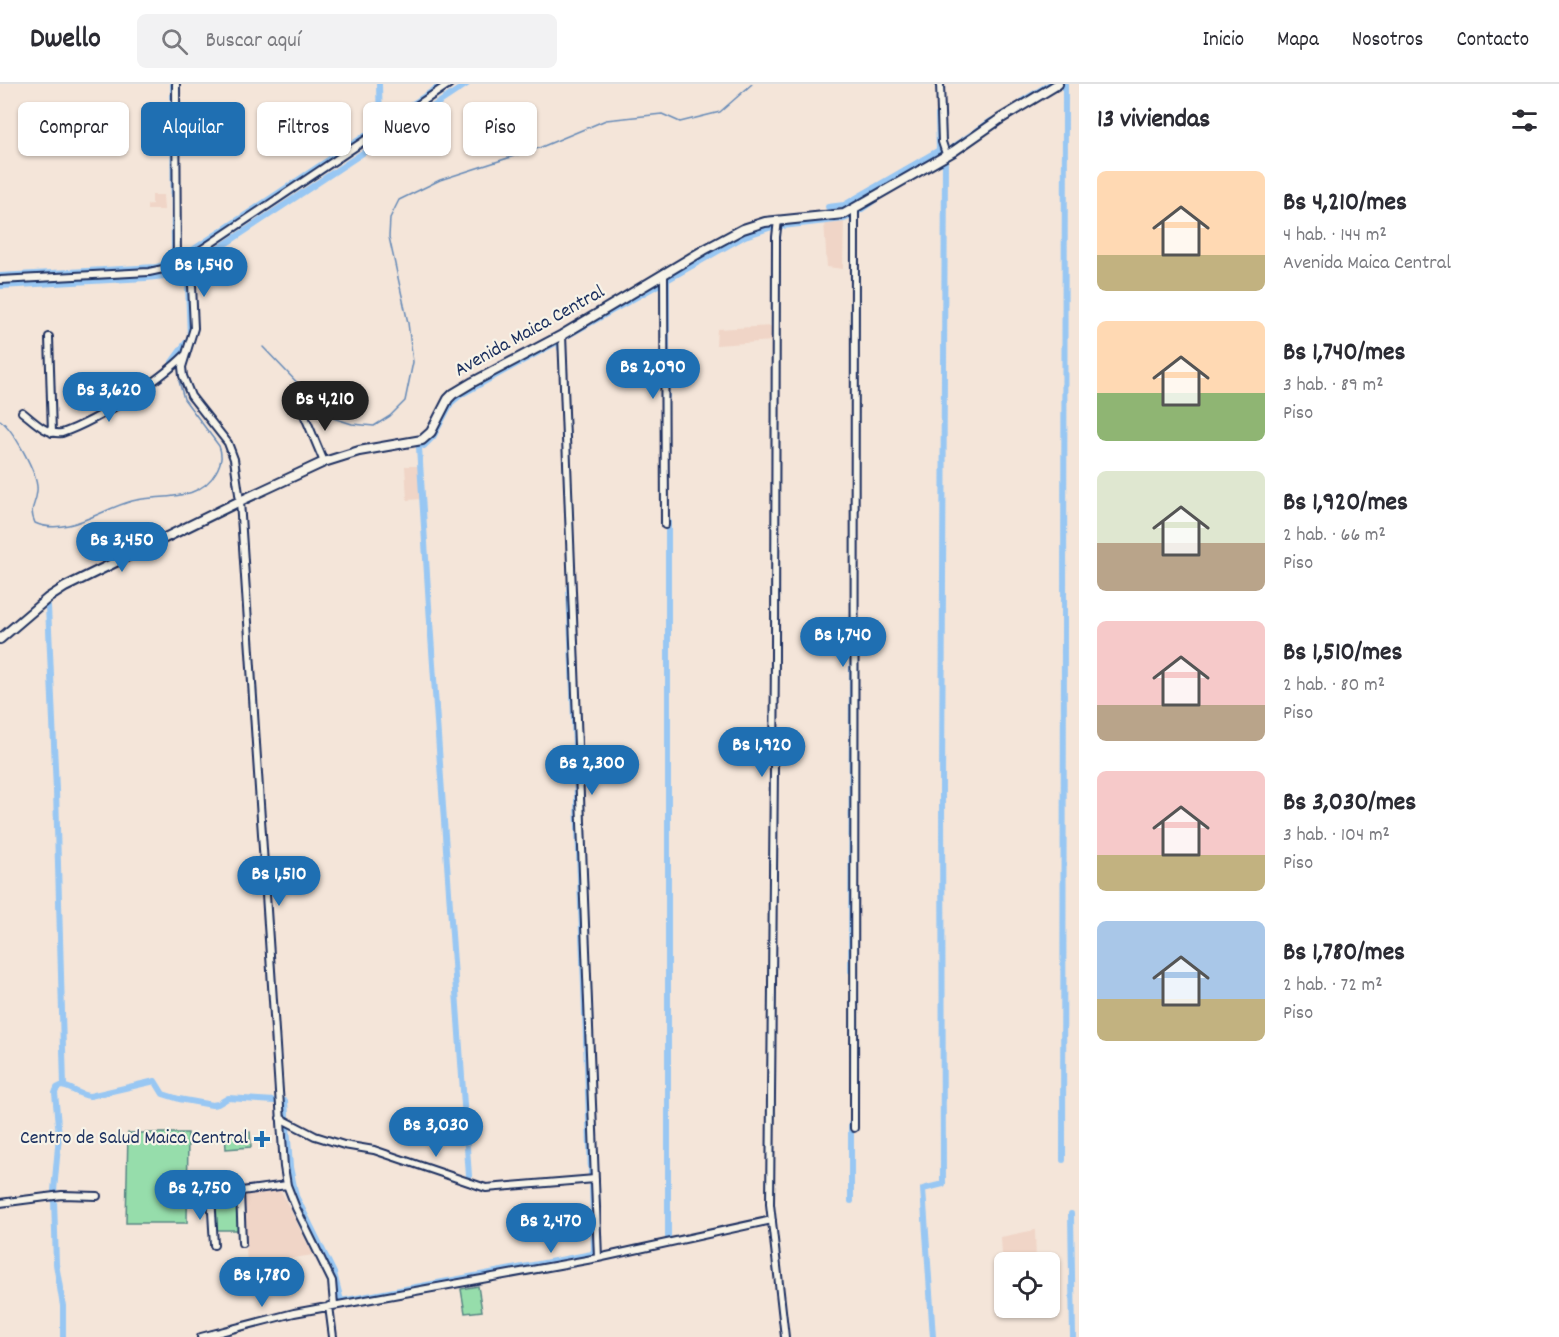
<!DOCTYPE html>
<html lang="es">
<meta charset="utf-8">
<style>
:root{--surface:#fff;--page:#f2f2f3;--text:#2b2b33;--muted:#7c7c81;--line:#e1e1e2;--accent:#1f6fb2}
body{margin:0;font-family:Dekko,sans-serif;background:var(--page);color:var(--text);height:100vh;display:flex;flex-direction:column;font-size:22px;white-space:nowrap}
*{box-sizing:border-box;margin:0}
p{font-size:20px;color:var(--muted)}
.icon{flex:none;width:33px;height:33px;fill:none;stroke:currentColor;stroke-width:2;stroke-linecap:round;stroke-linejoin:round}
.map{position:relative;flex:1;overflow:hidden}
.details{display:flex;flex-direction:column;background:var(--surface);width:480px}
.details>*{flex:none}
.guide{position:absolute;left:18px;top:18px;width:570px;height:54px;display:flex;gap:12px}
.controls{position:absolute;left:994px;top:1168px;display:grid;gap:12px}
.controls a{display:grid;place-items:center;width:66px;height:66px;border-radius:9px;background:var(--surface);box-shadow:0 2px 4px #0004;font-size:30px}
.price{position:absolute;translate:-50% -51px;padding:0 14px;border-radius:21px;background:var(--accent);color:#fff;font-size:20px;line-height:39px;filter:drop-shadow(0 2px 3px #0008)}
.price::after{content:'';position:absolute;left:50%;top:36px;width:18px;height:14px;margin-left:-9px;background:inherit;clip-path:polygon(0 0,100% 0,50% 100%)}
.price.active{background:#222;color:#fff}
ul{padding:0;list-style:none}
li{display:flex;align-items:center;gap:18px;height:150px;padding:0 18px}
li span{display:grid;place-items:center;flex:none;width:168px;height:120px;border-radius:9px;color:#555}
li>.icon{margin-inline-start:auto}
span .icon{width:72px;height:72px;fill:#fffc;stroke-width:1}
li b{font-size:26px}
h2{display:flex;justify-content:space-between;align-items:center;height:72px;padding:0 18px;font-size:26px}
.chip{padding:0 21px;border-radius:9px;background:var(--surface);box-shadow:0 2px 4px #0004;font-size:21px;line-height:54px}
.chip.active{background:var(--accent);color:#fff}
header{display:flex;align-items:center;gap:36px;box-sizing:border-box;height:84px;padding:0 30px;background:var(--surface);border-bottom:2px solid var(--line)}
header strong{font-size:28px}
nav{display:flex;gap:33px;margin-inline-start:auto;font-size:21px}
.search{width:420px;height:54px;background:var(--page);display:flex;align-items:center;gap:15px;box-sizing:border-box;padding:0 21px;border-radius:9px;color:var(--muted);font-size:22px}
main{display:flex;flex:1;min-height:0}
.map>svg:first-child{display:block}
</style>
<header>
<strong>Dwello</strong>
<div class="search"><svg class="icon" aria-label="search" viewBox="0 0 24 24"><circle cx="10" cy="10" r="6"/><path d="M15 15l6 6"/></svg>Buscar aquí</div>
<nav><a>Inicio</a><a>Mapa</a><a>Nosotros</a><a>Contacto</a></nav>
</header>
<main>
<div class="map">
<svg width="1079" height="1253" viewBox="0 0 1079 1253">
<rect width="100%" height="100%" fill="#f4e5d9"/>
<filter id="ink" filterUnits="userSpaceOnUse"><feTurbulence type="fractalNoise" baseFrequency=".0167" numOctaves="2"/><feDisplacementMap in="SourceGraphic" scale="12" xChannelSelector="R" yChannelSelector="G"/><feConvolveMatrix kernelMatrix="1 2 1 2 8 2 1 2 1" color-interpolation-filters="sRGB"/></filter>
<g filter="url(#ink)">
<path fill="#f0d5c7" d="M152,111H163L164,126H147V121L152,120Z
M844,135L843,185L827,183L824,137Z
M772,242L773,257L716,261L717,245Z
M405,382H418L422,415L407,416Z
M280,1105L313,1171L247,1181L243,1110Z
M1035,1146L1036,1179H1005V1224H1038L1005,1227L1001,1153Z"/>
<path fill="#96ddab" stroke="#588684" stroke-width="1.5" d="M250,1048L251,1063L226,1065L225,1050Z
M128,1049H188L187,1139H126Z
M235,1111L237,1112L238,1146H215L214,1114Z
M478,1202L482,1227L465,1229L461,1205Z"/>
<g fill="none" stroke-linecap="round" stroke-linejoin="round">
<path stroke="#668ab7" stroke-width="1.5" d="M263,263L330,333L352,340L374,342L390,332L405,317L413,278L408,239L389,153L390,134L399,116L440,96L539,64L606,36L662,30L680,38L720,28L752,0
M0,336C13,345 39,391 37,407C36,422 28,423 35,439C67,453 101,425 132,417C160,410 199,419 216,388C221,379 223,372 219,362L184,315L179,297"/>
<path stroke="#98c7f3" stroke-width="6" d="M173,0L174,177
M379,0L380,42
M1022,17L1050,0
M949,66L991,37
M828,123L844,121L939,66L938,31
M859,127L876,115
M782,142L844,135L851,132
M182,173L443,0
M186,186L467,0
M0,192L156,183L174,177
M667,196V312
M667,196L745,152L772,143
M0,202L146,194L175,191L188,201L190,253L172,278
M567,252L660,200
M424,362L433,353L451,319L462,310L559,257L560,265
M419,363L430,538L469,1092
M668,436V1155
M569,503L591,1090
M48,522L56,706L64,1002
M851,887L852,562
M285,1017L286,1031
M287,1042L290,1083L296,1112L334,1189L341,1217L592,1170L594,1166L592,1100
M1063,1076L1065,0
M54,1107L59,1051L55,1009L57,1004L61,1002C72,1003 78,1011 90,1012L155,997L163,1010L179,1015L212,1021L218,1020L228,1014L275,1017
M54,1115L56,1180L63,1222V1253
M851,1117V1039
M1071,1130L1073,1253
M933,1253L923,1105L943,1100L942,706L945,76L940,79"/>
<g stroke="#1b2f5e" stroke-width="10">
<path id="minor" d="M176,0L177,182L189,195L192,201L194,244L182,283L183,292L191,312L228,359L234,375L240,417L284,1083L287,1101L296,1124L332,1197L334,1221
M940,0L942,58L946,70
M778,136L776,153L775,572L770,1120L785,1253
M664,191L665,441
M0,196L149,188L177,182L449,0
M562,251L598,1174
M49,253L52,349
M22,328C34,337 46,351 62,349C99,336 159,297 186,270
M303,328L324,378
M280,1034L315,1052L344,1061L374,1066L486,1104L595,1095
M854,1044L855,124
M240,1108L242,1159
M211,1111L214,1161
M190,1112L211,1111L287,1101
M0,1119L62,1111L97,1112
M329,1222L333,1253
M201,1253L294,1229L598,1174L772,1136"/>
</g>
<g stroke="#1b2f5e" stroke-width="12">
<path id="tertiary" d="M0,555L48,514L65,503L240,417L324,378L359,367L422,356L431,348L448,315L453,310L473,298L562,251L704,166L743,145L765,138L844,130L954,67L1000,35L1058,0"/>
</g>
<use href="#minor" stroke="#f7f3e8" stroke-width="6"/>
<use href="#tertiary" stroke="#f7f3e8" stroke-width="8"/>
</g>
</g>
<path fill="#1f6fb2" stroke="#f7f3e8" stroke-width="2" d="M259 1046h6v6h6v6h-6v6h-6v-6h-6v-6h6z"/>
<g text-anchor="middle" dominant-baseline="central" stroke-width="4.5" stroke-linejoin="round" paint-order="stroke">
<g font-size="20" fill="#1b2f5e" stroke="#f7f3e8">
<text transform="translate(530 248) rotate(-29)">Avenida Maica Central</text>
</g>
<g font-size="20" fill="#1b2f5e" stroke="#f7f3e8" text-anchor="end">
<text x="248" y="1055">Centro de Salud Maica Central</text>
</g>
</g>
</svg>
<div class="controls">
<a><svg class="icon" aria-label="locate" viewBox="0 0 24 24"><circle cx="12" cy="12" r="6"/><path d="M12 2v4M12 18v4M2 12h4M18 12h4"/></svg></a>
</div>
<b class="price" style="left:204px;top:214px">Bs 1,540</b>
<b class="price" style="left:653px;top:316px">Bs 2,090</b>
<b class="price" style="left:109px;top:339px">Bs 3,620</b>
<b class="price active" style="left:325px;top:348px">Bs 4,210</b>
<b class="price" style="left:122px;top:489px">Bs 3,450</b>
<b class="price" style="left:843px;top:584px">Bs 1,740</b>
<b class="price" style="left:762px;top:694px">Bs 1,920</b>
<b class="price" style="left:592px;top:712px">Bs 2,300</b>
<b class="price" style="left:279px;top:823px">Bs 1,510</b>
<b class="price" style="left:436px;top:1074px">Bs 3,030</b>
<b class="price" style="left:200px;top:1137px">Bs 2,750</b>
<b class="price" style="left:551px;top:1170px">Bs 2,470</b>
<b class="price" style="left:262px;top:1224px">Bs 1,780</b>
<div class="guide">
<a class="chip">Comprar</a>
<a class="chip active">Alquilar</a>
<a class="chip">Filtros</a>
<a class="chip">Nuevo</a>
<a class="chip">Piso</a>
</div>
</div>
<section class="details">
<h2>13 viviendas<svg class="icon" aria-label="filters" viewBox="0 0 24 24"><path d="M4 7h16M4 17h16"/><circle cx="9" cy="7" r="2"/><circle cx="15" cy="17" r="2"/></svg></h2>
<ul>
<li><span style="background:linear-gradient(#ffd9b3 70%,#c2b280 0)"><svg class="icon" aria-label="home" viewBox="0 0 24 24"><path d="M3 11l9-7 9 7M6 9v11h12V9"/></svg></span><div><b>Bs 4,210/mes</b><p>4 hab. · 144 m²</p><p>Avenida Maica Central</p></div></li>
<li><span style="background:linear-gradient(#ffd9b3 60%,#8fb573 0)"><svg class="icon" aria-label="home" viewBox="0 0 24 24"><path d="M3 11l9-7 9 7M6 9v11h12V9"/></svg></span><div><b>Bs 1,740/mes</b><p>3 hab. · 89 m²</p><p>Piso</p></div></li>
<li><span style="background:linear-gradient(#dfe7d0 60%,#b9a48a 0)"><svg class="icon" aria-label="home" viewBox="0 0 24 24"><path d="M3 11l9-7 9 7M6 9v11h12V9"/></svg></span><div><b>Bs 1,920/mes</b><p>2 hab. · 66 m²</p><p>Piso</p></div></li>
<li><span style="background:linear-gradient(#f6c9c9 70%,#b9a48a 0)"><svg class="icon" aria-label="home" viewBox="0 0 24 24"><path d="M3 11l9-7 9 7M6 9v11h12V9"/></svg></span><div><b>Bs 1,510/mes</b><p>2 hab. · 80 m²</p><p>Piso</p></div></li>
<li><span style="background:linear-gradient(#f6c9c9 70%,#c2b280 0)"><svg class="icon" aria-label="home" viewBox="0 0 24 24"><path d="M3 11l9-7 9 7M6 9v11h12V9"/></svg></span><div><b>Bs 3,030/mes</b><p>3 hab. · 104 m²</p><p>Piso</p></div></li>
<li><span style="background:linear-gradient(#a9c7e8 65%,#c2b280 0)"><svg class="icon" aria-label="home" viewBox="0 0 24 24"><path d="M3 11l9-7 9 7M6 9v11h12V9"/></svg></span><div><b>Bs 1,780/mes</b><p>2 hab. · 72 m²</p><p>Piso</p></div></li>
</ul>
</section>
</main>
